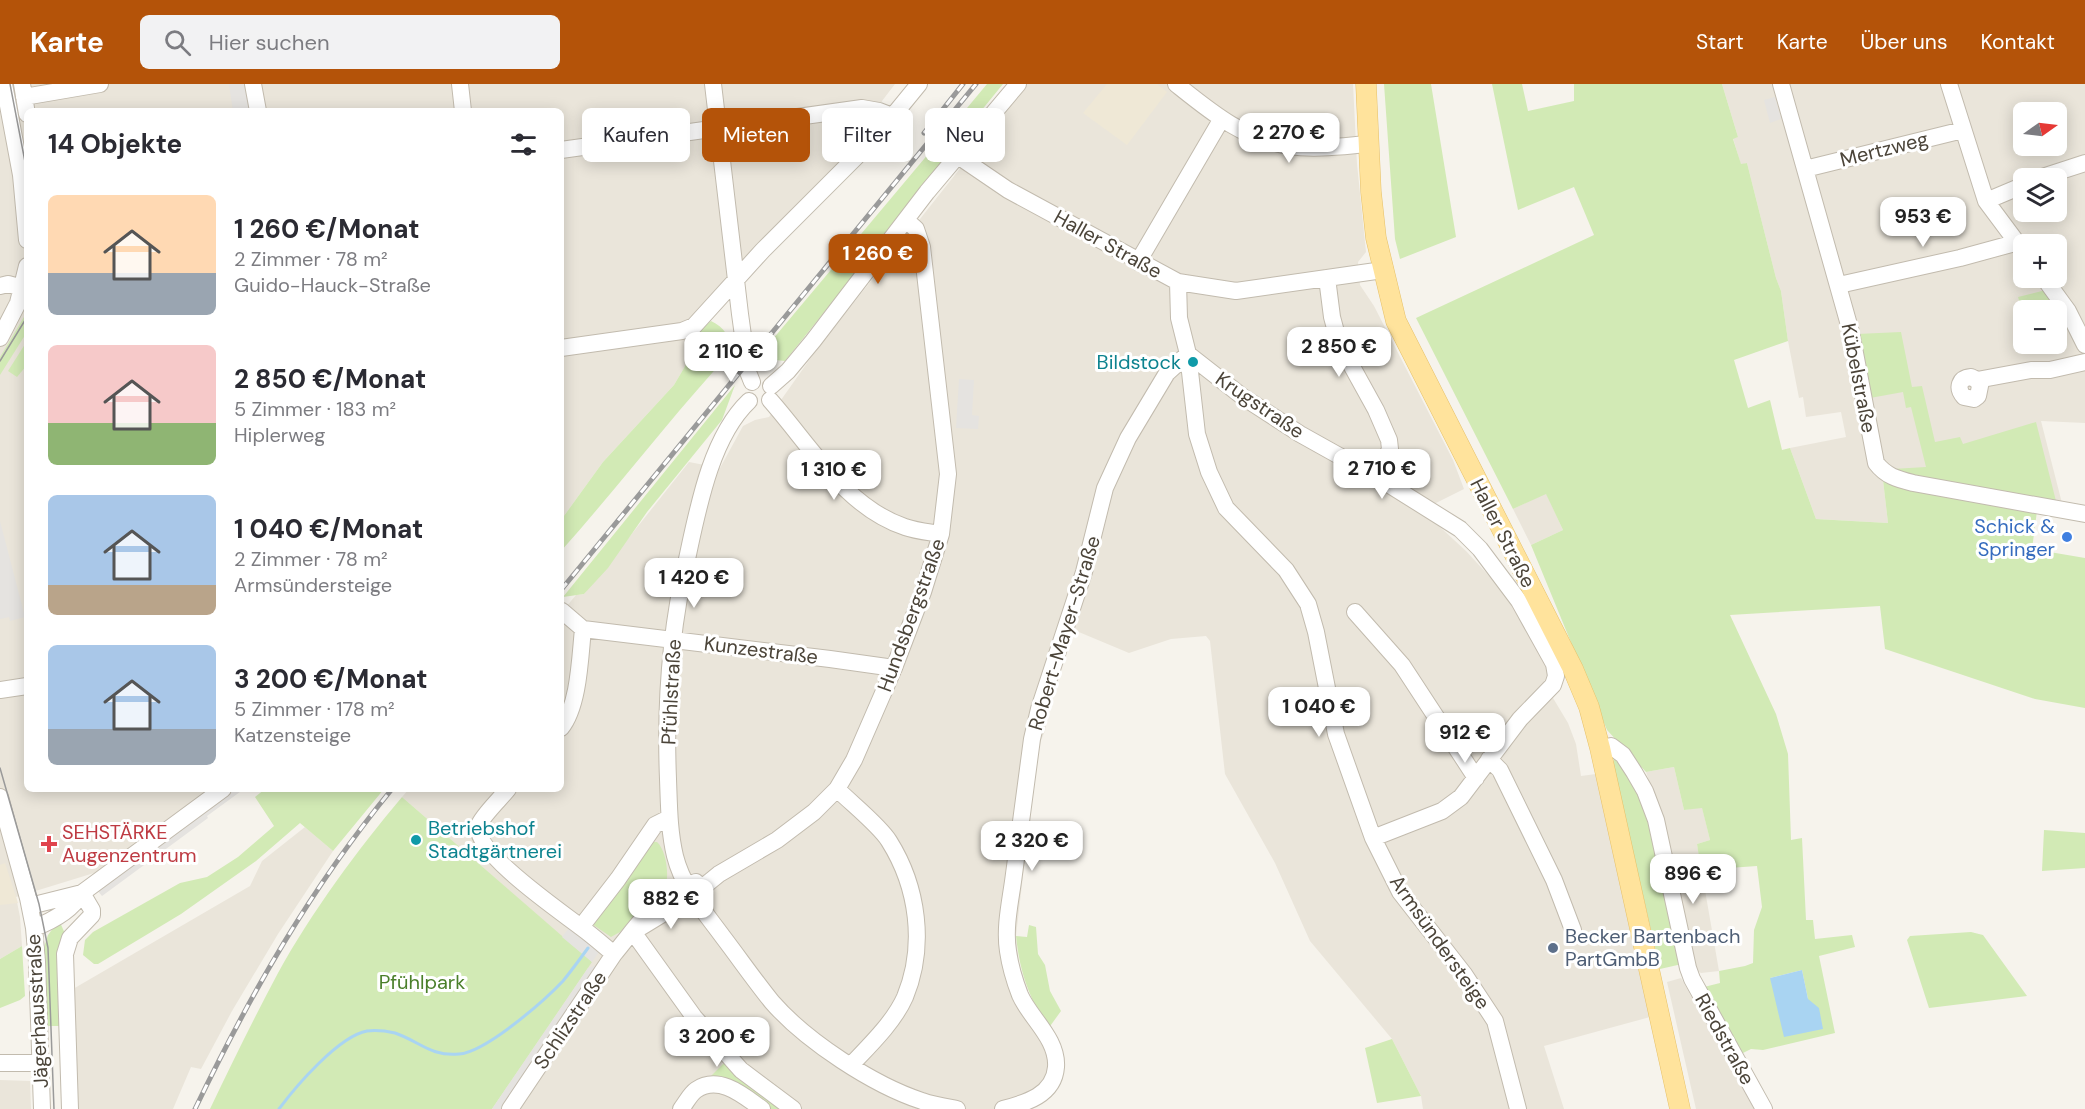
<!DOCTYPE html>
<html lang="de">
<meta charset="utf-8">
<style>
:root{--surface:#fff;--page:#f2f2f3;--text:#2b2b33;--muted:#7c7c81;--accent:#b45309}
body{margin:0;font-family:"DM Sans",sans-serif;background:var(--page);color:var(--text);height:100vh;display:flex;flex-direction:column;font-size:22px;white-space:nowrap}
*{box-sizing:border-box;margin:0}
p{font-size:20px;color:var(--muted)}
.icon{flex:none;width:33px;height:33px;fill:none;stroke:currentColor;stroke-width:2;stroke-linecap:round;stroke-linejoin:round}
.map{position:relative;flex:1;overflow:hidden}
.details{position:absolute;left:24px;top:24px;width:540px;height:684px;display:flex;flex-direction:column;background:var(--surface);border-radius:9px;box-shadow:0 3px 15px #0003}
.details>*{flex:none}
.top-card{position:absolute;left:582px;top:24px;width:570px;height:54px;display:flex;gap:12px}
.needle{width:39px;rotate:76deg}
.buttons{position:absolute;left:2013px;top:18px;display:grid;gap:12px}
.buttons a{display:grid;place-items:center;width:54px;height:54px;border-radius:9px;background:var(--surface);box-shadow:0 3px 15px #0003;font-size:30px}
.price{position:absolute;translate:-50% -51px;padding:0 14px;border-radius:12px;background:#fff;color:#222;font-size:20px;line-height:39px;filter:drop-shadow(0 2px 3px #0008)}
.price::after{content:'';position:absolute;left:50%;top:36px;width:18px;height:14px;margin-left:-9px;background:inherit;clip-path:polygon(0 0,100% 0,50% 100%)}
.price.current{background:var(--accent);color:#fff}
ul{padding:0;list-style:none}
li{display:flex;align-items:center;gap:18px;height:150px;padding:0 24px}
li span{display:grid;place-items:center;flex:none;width:168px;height:120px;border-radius:9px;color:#555}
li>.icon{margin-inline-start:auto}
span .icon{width:72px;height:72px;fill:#fffc;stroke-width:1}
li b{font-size:26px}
h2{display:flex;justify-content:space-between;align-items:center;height:72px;padding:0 24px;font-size:26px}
.tag{padding:0 21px;border-radius:9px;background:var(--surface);box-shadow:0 3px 15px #0003;font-size:21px;line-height:54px}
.tag.current{background:var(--accent);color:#fff}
header{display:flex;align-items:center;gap:36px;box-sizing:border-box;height:84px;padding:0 30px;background:var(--accent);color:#fff}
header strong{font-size:28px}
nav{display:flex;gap:33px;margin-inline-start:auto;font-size:21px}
.search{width:420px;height:54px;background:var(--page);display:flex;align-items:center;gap:15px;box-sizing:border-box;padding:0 21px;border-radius:9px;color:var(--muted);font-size:22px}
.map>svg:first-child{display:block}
</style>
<header>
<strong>Karte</strong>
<div class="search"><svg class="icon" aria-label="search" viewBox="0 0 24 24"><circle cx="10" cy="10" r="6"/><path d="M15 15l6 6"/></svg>Hier suchen</div>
<nav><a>Start</a><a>Karte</a><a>Über uns</a><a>Kontakt</a></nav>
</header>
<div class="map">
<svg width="2085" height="1025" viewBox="0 0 2085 1025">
<rect width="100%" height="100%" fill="#f6f3ec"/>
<path fill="#eae5da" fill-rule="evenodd" d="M0,0H895L882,17L877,42L692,252L691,272L674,301L603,378L561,436V27H27V705H214L107,785L16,813L20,833L22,862L0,875Z
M1027,0H1353L1357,80L1366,168L1358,178L1360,201L1374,222L1453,376L1464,405L1434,420L1427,431L1466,467L1502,506L1518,528L1548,580V589L1544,599L1568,639L1576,660L1581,692L1596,690L1650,933L1544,962L1564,1025H1423L1421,1012L1392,955L1310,857L1275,779L1225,690L1210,557L1206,552L1171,555L1129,569L1074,546L1053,601L1045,647L1038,663L1016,852L1019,880L1029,910L1039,929L1055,1005L1040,1021L1028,1025H492L591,878L402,713L409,705H561V529L576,511L584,510L689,378L720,384L743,342L755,336L769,333L817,265Z
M1722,0H2085V339L2041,337L2065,431L1883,396L1888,439L1816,435L1790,364L1846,353L1841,328L1806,333L1803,313L1799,314L1788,257L1781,207L1776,194L1747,79L1741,81L1733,54L1738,53ZM2024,28H2056V62H2024ZM2024,94H2056V128H2024ZM2024,160H2056V194H2024ZM2024,226H2056V260H2024Z
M1546,409L1563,446L1531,461L1513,425Z
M1674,683L1684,726L1702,723L1710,756L1697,760L1719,887L1701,889L1694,885L1661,733L1646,688Z
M305,743L333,767L278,850L232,927L201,985L191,983L173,1025H74L73,905L250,802L262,777Z
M1681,894L1754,1025H1696L1667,898Z
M0,996L30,997L31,1025H0Z"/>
<path fill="#efe8d6" d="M1107,0H1157L1167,8L1127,61L1083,29Z
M5,779L18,819L0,821V781Z"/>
<path fill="#d2eab5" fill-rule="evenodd" d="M987,0H1003L972,38L962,30Z
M1384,0H1431L1456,153L1400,175L1395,155Z
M1492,0H1522L1528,27L1574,17V0H1722L1738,53L1733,55L1741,80L1747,79L1776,194L1781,207L1788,257L1734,276L1748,324L1770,316L1782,366L1790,364L1816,435L1888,439L1883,396L2037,427L2032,465L2085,474V624L2035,615L1885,565L1880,522L1730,531L1776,630L1788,670L1791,756L1802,754L1806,836H1813L1815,855L1852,851L1855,863L1819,872L1835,949L1763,966L1751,965L1741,970L1700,904L1720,899L1719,887L1745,882L1753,879L1754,846L1762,823L1757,782L1701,786L1697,760L1710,756L1702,724L1684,726L1674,683L1646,688L1607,646L1531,461L1563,446L1546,410L1513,425L1416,234L1594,151L1574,103L1518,126ZM1802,886L1808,915L1770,894Z
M945,50L959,60L785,277L757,274Z
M2046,206L2070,245L2057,247L2056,226H2024L2023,230L2018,213Z
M27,228V248L0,291V273Z
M711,237C724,243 731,253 731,268C672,332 619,402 561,467V436L603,378L674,301L691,272L692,252Z
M1901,248L1912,303L1922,302L1935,358L1960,353L1963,360L2036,338L2057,421L1915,393H1903L1887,388L1878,371L1881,372L1892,385L1926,383L1911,323L1906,324L1903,308L1870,314L1857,250Z
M27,257V281L17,293L8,287Z
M735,301L722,336L647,428L608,484L584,510L563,513Z
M1614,674L1619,675L1638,709L1649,740L1682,880L1660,885L1613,682Z
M265,705H384L333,767L300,739L256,777L181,830L98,880H94L83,871L85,856L93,848L180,799L207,793L238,773L274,742L255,713Z
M402,713L592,878L492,1025H210C232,979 254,934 278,889C311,829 358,765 402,713Z
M2044,746L2085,749V784L2042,787Z
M653,758H657C666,766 669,789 666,800L650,815L620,848L611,853L592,840Z
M59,836L66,852L63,942H46L43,866L48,851Z
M1029,841L1036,843L1038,870L1045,881L1050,907L1061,927L1048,945C1029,912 1020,890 1016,852L1027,853Z
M1971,848L1983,851L2027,912L1929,924L1907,856L1910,852Z
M22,862L25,912L20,916L0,924V875Z
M1392,955L1421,1012L1377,1019L1365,964Z
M726,977L787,1025H771L738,1003L709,994Z"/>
<path fill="#e5e3e0" d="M229,0H247L250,27H233Z
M1775,13L1781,35L1770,39L1764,16Z
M959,295L974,296L972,331L979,332L978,345L956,344Z
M0,437L25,533L10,537L9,533L0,535Z
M232,705H244L207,732L208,734L102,812L97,806Z
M569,844L599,868L592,878L562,853Z
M601,880L505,1025H492L588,884Z"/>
<path fill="#a9d4f2" d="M1802,886L1808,915L1819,924L1823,945L1784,953L1770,894Z"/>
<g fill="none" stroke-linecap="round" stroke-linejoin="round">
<path stroke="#a9d4f2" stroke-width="3" d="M279,1025C296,1002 339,952 367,947C376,946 386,947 395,949C419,957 431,973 459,970C486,968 544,917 563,897C572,886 580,875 588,864"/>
<g stroke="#c2bbae" stroke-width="18">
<path id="minor" d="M4,0L21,91L27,156
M22,0L27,30
M253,0L258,27
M460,0L463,27
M713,0L740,230L748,288L752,298
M1176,0C1211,28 1243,55 1289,62C1315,66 1343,62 1368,60
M1781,0L1851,248L1876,379C1886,392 1897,395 1913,399L2085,430
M1949,0L1986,117L2024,168
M24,13L100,0
M561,66L862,24L879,27L892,32
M958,72L1008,106L1178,198L1236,207L1383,186
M1805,85L1963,46
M2039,94L2085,79
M1986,117L2024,101
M1138,178L1221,36
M1327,194L1332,233L1339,259L1376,326L1389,356L1390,365L1377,393
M2044,194L2068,227L2085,261
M1178,198L1179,234L1188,270L1197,350L1209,388L1226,424L1286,486L1308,520L1316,548L1336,650L1373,754L1400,808L1464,890L1495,937L1518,1025
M1839,201L1960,174L2015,159
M0,202L8,200L23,204
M0,254L18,219L27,182
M561,264L682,247L694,242L763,166L874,55L919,0
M1188,270L1243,313L1300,350L1377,393L1460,445L1480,465L1519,517L1554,580L1556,592L1553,601L1520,635L1461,713L1442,727L1373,754
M1977,296L1980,302L1978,312L1974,315L1964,313C1956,304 1959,294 1971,293L1977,296L2031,286H2050L2085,278
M771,302L788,287L813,257L927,108L1018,0
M770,316C810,361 845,423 905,443C916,447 929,448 941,450
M749,317C711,353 698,424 687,475C670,547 665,621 668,695C669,721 669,747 675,772C683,804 704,827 723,853C739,874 755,897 772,918C806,957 873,1001 922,1017C933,1021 946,1023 957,1025
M562,527L583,545L830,575L894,584
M1355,528L1402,581L1476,694
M0,606L27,602
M561,644C579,622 580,573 583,545
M1600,664L1611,662L1623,671L1634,688L1645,707L1656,736L1688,884L1692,895L1764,1025
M1489,675L1500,686L1554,796L1573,846
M508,705C501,714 482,732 479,741C471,767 563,829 582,844C593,852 603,861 614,870
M837,705C851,719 880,742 889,757C918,803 926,862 905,913C894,938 869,962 851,981
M0,713L28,814L34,844L37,878L42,1025
M30,822L82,809L223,705
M581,843L618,795L655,741L669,734
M34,844C52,837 72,826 81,810
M633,848L692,812L719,790L777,756L814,728L837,705L854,676L894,584L923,508L941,450L948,390L922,163L916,145L906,136
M633,848L694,933L741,986L793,1025
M0,979H41
M70,1025L65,870L70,854L92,831V826L82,809
M510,1025L614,870C640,839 655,811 696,798
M681,1025C686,1019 690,1010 696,1006C719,990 744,1012 762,1025
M1003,1025C1026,1019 1054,1011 1056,983C1058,955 1030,934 1020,911C1015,898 1010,881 1008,867C1004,842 1011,815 1014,790C1020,745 1026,700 1032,655L1039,625L1084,488L1105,404L1128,354L1167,289L1188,270"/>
</g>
<g stroke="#e6c16a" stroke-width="21">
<path id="major" d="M1366,0L1371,108L1376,154L1396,237L1573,585L1589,623L1600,664L1680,1025"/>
</g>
<use href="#minor" stroke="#fff" stroke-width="16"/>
<use href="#major" stroke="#ffe39c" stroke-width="20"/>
<path stroke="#9a9a9a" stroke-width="1.5" d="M10,0L27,88
M0,277L27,233
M0,684L39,820L48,864L54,1025"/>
<g stroke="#9a9a9a" stroke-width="5">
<path id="rail" d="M924,49L963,0
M561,506L976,0
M195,1025C251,909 310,805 392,705"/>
</g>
<use href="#rail" stroke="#fff" stroke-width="3" stroke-dasharray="9" stroke-linecap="butt"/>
</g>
<g fill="#0f9aa8" stroke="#fff" stroke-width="2">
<circle cx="1193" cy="278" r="6"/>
<circle cx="416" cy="756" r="6"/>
</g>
<circle fill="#3f7fe0" stroke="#fff" stroke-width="2" cx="2067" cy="453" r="6"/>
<path fill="#e0444e" stroke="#fff" stroke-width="2" d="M46 751h6v6h6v6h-6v6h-6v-6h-6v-6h6z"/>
<circle fill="#5c6f8a" stroke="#fff" stroke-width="2" cx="1553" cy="864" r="6"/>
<g text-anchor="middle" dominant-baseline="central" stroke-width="6" stroke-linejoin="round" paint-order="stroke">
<g font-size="20" fill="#4b4439" stroke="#fff">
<text transform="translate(1884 65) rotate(-14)">Mertzweg</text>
<text transform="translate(1108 160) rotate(29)">Haller Straße</text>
<text transform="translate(1859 294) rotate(79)">Kübelstraße</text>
<text transform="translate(1260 321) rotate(34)">Krugstraße</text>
<text transform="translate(1503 449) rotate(63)">Haller Straße</text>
<text transform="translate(911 531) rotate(-70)">Hundsbergstraße</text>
<text transform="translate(1064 549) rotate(-73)">Robert-Mayer-Straße</text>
<text transform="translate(761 566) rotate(7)">Kunzestraße</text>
<text transform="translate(671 608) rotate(-87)">Pfühlstraße</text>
<text transform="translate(1440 858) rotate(55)">Armsündersteige</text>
<text transform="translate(37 927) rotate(-93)">Jägerhausstraße</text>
<text transform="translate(570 936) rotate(-56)">Schlizstraße</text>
<text transform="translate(1725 955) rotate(61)">Riedstraße</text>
</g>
<g font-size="20" fill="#0d838f" stroke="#fff" text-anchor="end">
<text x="1181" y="278">Bildstock</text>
<text x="428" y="744" text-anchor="start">Betriebshof<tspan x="428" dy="23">Stadtgärtnerei</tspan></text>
</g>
<g font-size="20" fill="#366cbe" stroke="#fff" text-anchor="end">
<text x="2055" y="442">Schick &amp;<tspan x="2055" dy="23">Springer</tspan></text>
</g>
<g font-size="20" fill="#be3a42" stroke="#fff" text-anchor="start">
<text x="62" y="748">SEHSTÄRKE<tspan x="62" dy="23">Augenzentrum</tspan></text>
</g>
<g font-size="20" fill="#4e5e75" stroke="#fff" text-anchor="start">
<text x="1565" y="852">Becker Bartenbach<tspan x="1565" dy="23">PartGmbB</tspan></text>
</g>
<g font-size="20" fill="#4a7f2a" stroke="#fff">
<text x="422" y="898">Pfühlpark</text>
</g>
</g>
</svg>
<div class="buttons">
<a><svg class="needle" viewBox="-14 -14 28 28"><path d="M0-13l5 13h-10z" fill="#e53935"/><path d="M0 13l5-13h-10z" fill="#7c7c81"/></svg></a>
<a><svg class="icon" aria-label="layers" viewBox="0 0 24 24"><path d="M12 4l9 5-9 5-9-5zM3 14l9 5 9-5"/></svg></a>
<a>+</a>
<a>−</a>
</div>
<b class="price" style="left:1289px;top:80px">2 270 €</b>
<b class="price" style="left:1923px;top:164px">953 €</b>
<b class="price current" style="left:878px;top:201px">1 260 €</b>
<b class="price" style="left:1339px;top:294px">2 850 €</b>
<b class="price" style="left:731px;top:299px">2 110 €</b>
<b class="price" style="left:1382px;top:416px">2 710 €</b>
<b class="price" style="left:834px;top:417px">1 310 €</b>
<b class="price" style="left:694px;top:525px">1 420 €</b>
<b class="price" style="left:1319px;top:654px">1 040 €</b>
<b class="price" style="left:1465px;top:680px">912 €</b>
<b class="price" style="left:1032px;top:788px">2 320 €</b>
<b class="price" style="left:1693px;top:821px">896 €</b>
<b class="price" style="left:671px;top:846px">882 €</b>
<b class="price" style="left:717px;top:984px">3 200 €</b>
<div class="top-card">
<a class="tag">Kaufen</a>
<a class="tag current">Mieten</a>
<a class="tag">Filter</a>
<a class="tag">Neu</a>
</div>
<section class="details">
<h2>14 Objekte<svg class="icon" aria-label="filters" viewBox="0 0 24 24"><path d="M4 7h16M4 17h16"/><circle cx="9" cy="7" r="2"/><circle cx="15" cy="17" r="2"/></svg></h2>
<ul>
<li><span style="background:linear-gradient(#ffd9b3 65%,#9aa5b1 0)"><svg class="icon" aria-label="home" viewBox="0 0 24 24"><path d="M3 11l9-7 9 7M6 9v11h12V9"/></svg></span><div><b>1 260 €/Monat</b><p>2 Zimmer · 78 m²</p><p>Guido-Hauck-Straße</p></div></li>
<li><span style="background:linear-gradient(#f6c9c9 65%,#8fb573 0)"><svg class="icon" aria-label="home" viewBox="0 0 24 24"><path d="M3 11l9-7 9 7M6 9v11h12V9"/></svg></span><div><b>2 850 €/Monat</b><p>5 Zimmer · 183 m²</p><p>Hiplerweg</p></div></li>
<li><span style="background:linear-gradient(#a9c7e8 75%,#b9a48a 0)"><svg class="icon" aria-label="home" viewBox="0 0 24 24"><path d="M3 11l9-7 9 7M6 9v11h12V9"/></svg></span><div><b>1 040 €/Monat</b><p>2 Zimmer · 78 m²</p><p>Armsündersteige</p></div></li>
<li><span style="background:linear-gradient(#a9c7e8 70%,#9aa5b1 0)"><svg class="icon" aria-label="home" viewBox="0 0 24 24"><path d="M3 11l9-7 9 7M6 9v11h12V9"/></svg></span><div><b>3 200 €/Monat</b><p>5 Zimmer · 178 m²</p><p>Katzensteige</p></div></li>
</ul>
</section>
</div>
